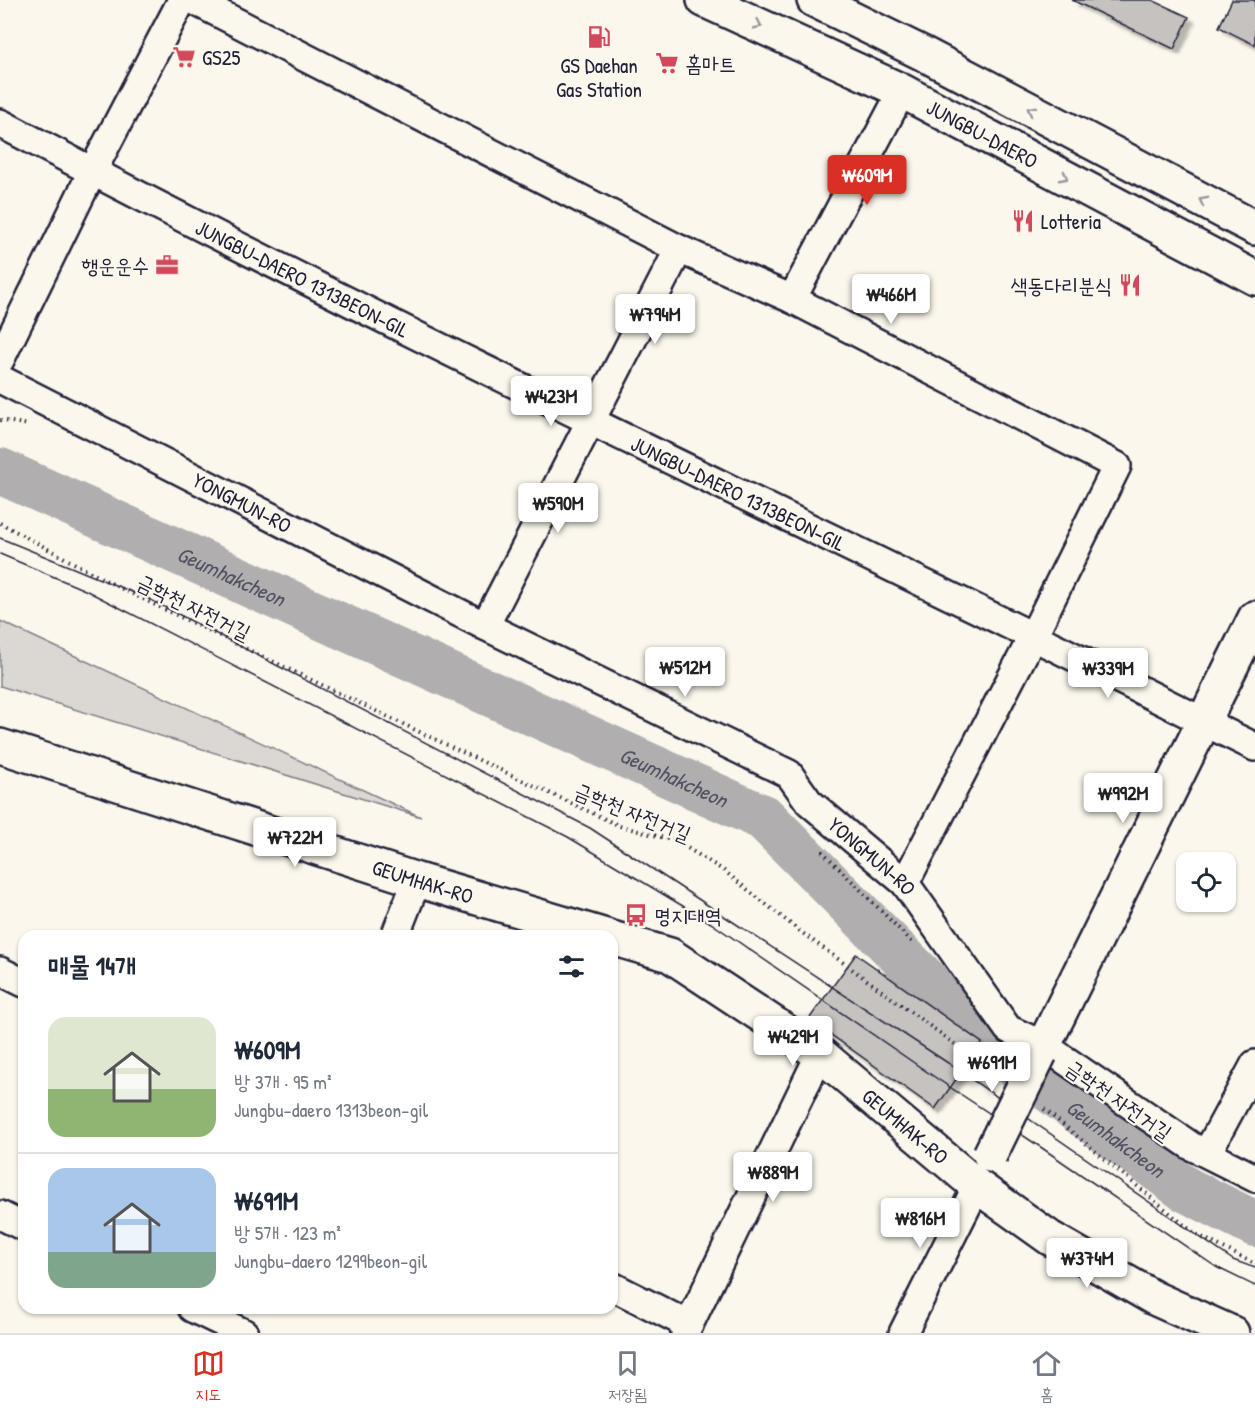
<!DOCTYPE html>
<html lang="ko">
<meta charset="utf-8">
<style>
:root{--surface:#fff;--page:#f6f6f7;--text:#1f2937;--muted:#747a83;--line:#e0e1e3;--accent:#d93025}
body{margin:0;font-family:"Patrick Hand","Poor Story",sans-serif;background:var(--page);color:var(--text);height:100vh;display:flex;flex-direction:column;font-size:22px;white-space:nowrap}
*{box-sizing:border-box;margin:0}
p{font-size:20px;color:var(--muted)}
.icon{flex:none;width:33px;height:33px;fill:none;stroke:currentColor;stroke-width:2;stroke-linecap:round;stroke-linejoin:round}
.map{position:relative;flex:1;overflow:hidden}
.details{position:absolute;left:18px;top:930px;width:600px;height:384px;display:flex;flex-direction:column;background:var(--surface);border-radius:18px;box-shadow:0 2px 4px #0004}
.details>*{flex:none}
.controls{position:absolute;left:1176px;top:852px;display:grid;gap:12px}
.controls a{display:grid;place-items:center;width:60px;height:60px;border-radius:12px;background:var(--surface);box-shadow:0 2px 4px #0004;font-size:30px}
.price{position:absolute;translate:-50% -51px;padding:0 14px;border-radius:6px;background:#fff;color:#222;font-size:20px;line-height:39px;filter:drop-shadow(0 2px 3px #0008)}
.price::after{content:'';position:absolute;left:50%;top:36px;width:18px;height:14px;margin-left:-9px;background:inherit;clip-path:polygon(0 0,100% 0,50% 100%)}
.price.selected{background:var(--accent);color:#fff}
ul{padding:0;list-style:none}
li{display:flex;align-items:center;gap:18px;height:150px;padding:0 30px}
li+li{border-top:2px solid var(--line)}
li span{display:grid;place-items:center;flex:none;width:168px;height:120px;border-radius:18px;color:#555}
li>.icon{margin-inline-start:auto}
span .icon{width:72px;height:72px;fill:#fffc;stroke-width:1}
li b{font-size:26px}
h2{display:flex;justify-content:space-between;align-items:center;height:72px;padding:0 30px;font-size:26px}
.menu{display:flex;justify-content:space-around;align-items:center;height:84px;border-top:2px solid var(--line);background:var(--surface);font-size:16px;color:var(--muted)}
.menu a{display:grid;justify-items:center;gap:3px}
.menu .selected{color:var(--accent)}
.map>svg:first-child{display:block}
</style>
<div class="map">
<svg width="1255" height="1333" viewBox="0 0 1255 1333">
<defs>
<filter id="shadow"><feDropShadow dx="5.5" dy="5.5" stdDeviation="1.5" flood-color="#0004"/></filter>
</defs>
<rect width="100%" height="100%" fill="#fbf7ec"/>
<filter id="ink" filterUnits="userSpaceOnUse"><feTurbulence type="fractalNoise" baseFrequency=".0167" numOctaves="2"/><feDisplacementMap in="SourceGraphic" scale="12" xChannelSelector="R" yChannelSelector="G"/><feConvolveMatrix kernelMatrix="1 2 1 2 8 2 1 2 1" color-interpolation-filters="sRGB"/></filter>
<g filter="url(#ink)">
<path fill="#dbd8d3" stroke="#7e7d87" stroke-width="1.5" d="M0,621L421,817L0,686Z"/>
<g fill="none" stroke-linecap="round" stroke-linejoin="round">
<path stroke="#b1aeb0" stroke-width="46" id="s1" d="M0,471L764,818L994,1049L1185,1189L1255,1224"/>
</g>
<path fill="#c6c2c0" stroke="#22223b" stroke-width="1.5" filter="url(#shadow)" d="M1072,0H1152L1189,17L1174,49Z
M1232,0H1255V45L1219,27Z
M856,954L982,1043L935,1109L809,1019Z"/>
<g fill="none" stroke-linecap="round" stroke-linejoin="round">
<g stroke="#22223b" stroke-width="32">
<g id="minor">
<path d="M193,0L679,249L792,299L1117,466L1033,636L905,883"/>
<path id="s2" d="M0,123C339,302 684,466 1028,634C1104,671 1179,710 1255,747"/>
<path d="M792,299L902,91"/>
<path d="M0,360L92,172L182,0"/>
<path id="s3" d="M0,379L485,626L789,774L809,802L905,883L1008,1029L1043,1045L1191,1146L1255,1178"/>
<path d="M485,626L679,249"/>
<path d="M395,936L417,880"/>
<path d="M0,971L24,983"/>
<path d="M1207,1153L1255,1064"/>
<path d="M0,1215L24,1227"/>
<path d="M612,1286L689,1325"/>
<path d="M192,1308L244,1333"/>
<path d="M685,1333L820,1054"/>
<path d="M903,1333L977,1186"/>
</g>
</g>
<g stroke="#22223b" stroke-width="38">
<g id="secondary">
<path id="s4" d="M0,746L417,880L606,936"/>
<path id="s5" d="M612,938L670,955L820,1054L977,1186L1050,1238L1154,1298L1232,1333"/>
<path d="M1040,1053L1255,618"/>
</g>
</g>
<g stroke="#22223b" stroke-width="38">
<g id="primary">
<path id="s6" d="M704,0L902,91L1255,278"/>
<path d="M814,0L924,54L1255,228"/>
</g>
</g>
<path stroke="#22223b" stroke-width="4" stroke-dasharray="1.5 4.5" stroke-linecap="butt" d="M0,420L29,425
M0,523L120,588L428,736L620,826L676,841L723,870L797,929L997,1075
M822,851L912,942
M1044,1109L1194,1233L1255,1264"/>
<use href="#minor" stroke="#fbf7ec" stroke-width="27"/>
<use href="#secondary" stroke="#fbf7ec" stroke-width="33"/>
<use href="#primary" stroke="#fbf7ec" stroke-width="33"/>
<path stroke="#22223b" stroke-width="1.5" d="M0,538L149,599L590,828L948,1063L1233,1260L1255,1268
M0,554L85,590L568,837L711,923L936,1078L1042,1148L1216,1267L1255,1286"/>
<g stroke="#22223b" stroke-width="38" stroke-linecap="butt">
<path id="secondary-bridge" d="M990,1155L1040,1053"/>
</g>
<use href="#secondary-bridge" stroke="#fbf7ec" stroke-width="33"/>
</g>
<defs><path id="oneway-chevron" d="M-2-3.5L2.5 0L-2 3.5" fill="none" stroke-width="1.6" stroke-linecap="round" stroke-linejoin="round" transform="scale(1.5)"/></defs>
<g stroke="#99979c">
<use href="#oneway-chevron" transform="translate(758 25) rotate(25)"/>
<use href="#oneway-chevron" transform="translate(1031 110) rotate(-152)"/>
<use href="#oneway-chevron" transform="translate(1064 177) rotate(28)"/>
<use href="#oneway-chevron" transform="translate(1203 201) rotate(-152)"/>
</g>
</g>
<defs>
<g id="fuel-bare" transform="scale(1.8)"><path d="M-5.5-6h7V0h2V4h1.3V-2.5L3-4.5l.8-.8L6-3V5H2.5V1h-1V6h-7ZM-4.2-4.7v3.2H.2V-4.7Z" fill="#d1495b" stroke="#fbf7ec" stroke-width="2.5" paint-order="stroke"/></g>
<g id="supermarket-bare" transform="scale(1.8)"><path d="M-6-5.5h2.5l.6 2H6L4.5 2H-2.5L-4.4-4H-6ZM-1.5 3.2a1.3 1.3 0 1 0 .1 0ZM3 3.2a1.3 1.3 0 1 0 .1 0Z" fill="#d1495b" stroke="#fbf7ec" stroke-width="2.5" paint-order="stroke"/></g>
<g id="restaurant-bare" transform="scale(1.8)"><path d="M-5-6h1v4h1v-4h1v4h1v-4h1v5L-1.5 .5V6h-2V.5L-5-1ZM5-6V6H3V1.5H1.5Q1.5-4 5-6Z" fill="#d1495b" stroke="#fbf7ec" stroke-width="2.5" paint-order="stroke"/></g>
<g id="office-bare" transform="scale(1.8)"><path d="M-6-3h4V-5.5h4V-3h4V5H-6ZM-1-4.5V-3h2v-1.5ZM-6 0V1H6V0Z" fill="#d1495b" stroke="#fbf7ec" stroke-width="2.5" paint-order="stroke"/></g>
<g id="bus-bare" transform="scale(1.8)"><path d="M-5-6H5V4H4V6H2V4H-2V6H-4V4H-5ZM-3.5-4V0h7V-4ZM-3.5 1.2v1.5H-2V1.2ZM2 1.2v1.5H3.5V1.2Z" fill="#d1495b" stroke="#fbf7ec" stroke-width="2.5" paint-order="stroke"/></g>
</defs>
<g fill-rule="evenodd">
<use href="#fuel-bare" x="599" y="37"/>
<use href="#supermarket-bare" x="184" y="57"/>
<use href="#supermarket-bare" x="667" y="63"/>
<use href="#restaurant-bare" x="1023" y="221"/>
<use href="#office-bare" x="167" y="265"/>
<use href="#restaurant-bare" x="1130" y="285"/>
<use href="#bus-bare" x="636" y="915"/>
</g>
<g text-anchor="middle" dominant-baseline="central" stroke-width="4.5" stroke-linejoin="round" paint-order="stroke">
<g font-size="21" fill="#22223b" stroke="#fbf7ec" text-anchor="start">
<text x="202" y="57">GS25</text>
<text x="685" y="63">홈마트</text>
<text x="599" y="65" text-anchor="middle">GS Daehan<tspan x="599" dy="24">Gas Station</tspan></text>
<text x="1041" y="221">Lotteria</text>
<text x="149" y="265" text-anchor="end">행운운수</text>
<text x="1112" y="285" text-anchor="end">색동다리분식</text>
<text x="654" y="915">명지대역</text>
</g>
<g font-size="21" fill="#22223b" stroke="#fbf7ec">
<text stroke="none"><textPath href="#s6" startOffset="309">JUNGBU-DAERO</textPath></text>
<text stroke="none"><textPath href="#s2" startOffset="340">JUNGBU-DAERO 1313BEON-GIL</textPath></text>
<text stroke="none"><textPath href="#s2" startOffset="826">JUNGBU-DAERO 1313BEON-GIL</textPath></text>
<text stroke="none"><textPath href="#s3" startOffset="272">YONGMUN-RO</textPath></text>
<text transform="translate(194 607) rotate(26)">금학천 자전거길</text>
<text transform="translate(633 812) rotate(22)">금학천 자전거길</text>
<text stroke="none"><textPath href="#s3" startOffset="1000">YONGMUN-RO</textPath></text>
<text stroke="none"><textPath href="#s4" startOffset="444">GEUMHAK-RO</textPath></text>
<text transform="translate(1119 1100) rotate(35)">금학천 자전거길</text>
<text stroke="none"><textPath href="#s5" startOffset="352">GEUMHAK-RO</textPath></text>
</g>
<g font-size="22" font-style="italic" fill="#545364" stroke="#fbf7ec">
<text stroke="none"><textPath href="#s1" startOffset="254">Geumhakcheon</textPath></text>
<text stroke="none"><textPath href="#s1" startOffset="740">Geumhakcheon</textPath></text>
<text stroke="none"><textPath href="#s1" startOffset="1316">Geumhakcheon</textPath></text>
</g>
</g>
</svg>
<div class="controls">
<a><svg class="icon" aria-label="locate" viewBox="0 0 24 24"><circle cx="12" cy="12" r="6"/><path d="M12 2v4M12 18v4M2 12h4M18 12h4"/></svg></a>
</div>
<b class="price selected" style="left:867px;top:206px">₩609M</b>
<b class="price" style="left:891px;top:325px">₩466M</b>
<b class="price" style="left:655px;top:345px">₩794M</b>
<b class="price" style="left:551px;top:427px">₩423M</b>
<b class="price" style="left:558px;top:534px">₩590M</b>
<b class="price" style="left:685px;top:698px">₩512M</b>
<b class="price" style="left:1108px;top:699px">₩339M</b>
<b class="price" style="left:1123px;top:824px">₩992M</b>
<b class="price" style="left:295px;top:868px">₩722M</b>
<b class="price" style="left:793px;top:1067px">₩429M</b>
<b class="price" style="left:992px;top:1093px">₩691M</b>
<b class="price" style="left:773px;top:1203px">₩889M</b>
<b class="price" style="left:920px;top:1249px">₩816M</b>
<b class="price" style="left:1087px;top:1289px">₩374M</b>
<section class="details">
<h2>매물 14개<svg class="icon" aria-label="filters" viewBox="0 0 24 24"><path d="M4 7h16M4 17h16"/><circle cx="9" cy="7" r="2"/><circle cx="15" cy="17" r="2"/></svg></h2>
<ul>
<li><span style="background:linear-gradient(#dfe7d0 60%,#8fb573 0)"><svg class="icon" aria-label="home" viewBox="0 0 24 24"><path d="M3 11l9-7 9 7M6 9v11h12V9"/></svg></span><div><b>₩609M</b><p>방 3개 · 95 m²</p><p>Jungbu-daero 1313beon-gil</p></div></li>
<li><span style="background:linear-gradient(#a9c7e8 70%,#7fa58c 0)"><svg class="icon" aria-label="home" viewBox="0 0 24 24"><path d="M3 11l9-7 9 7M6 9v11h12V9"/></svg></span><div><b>₩691M</b><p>방 5개 · 123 m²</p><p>Jungbu-daero 1299beon-gil</p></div></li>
</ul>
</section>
</div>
<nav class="menu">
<a class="selected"><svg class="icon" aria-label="map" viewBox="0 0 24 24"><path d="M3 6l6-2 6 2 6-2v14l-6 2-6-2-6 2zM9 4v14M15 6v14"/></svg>지도</a>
<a><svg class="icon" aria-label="saved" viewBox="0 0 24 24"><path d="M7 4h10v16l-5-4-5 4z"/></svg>저장됨</a>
<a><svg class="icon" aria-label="home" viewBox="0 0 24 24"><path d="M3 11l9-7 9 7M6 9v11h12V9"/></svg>홈</a>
</nav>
